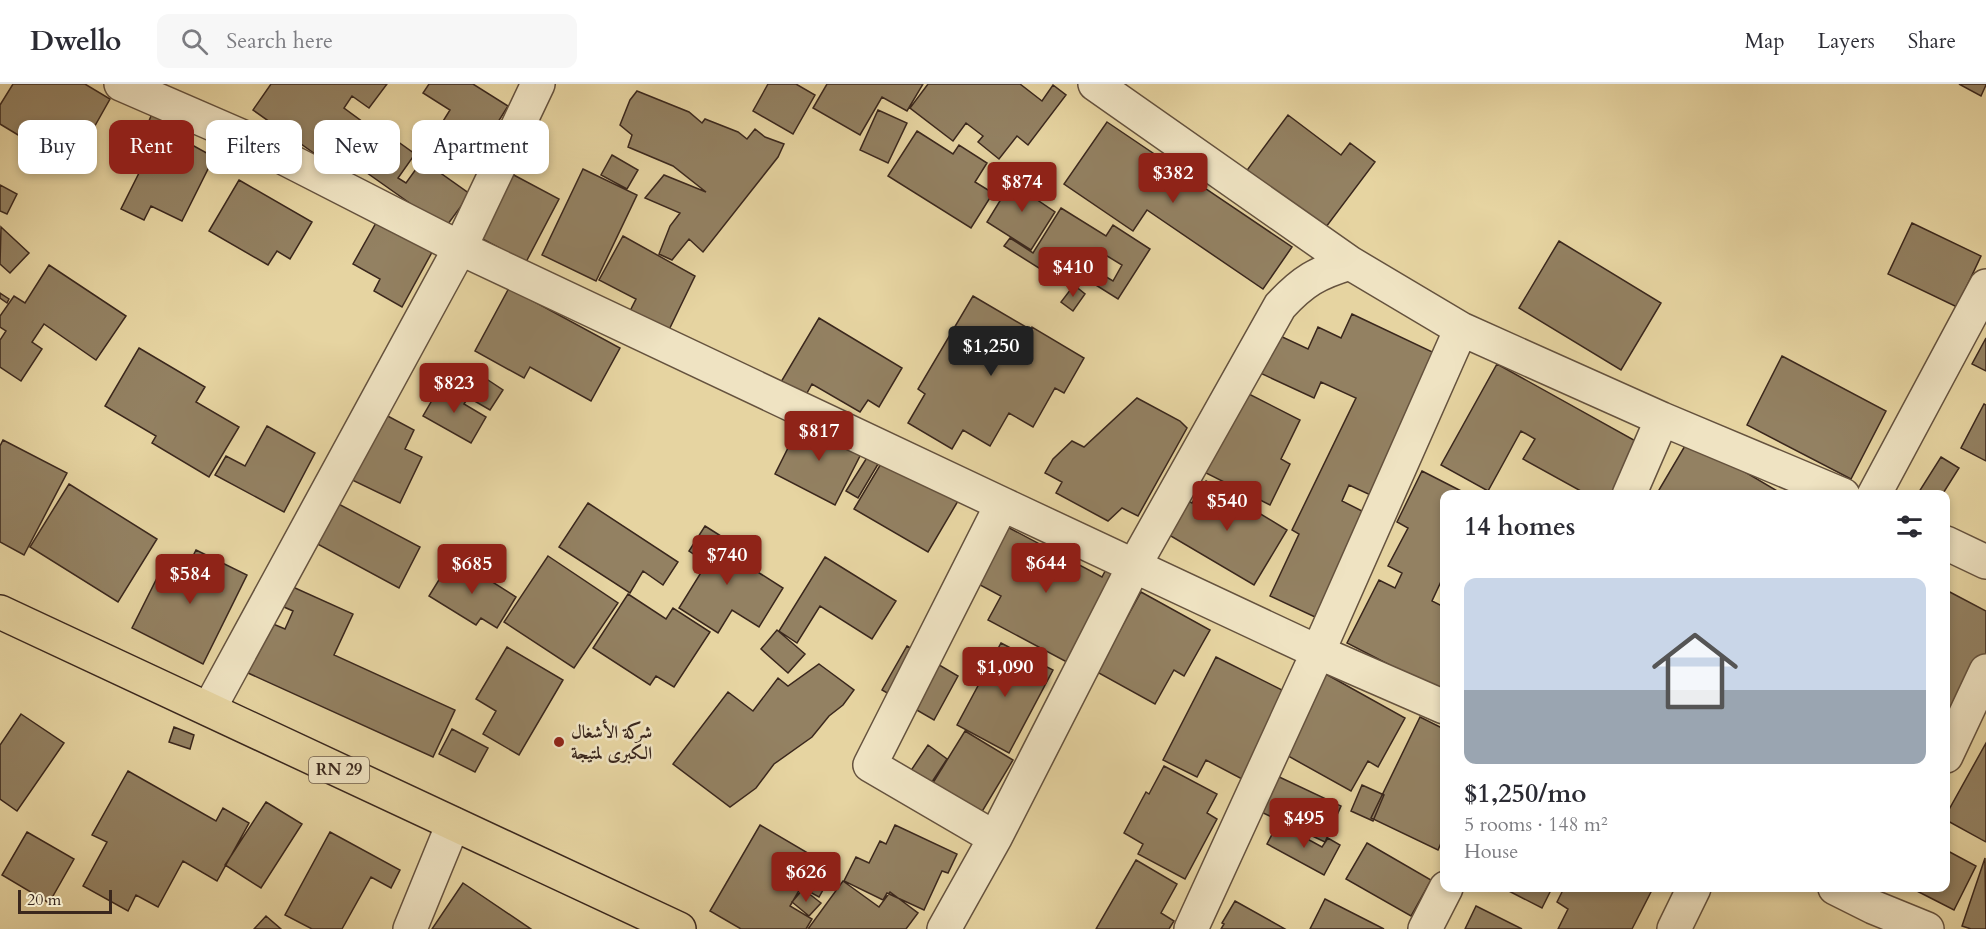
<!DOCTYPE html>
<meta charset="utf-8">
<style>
:root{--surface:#fff;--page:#f7f7f7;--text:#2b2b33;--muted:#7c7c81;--line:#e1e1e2;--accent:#8f2418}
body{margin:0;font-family:Cardo,Amiri,serif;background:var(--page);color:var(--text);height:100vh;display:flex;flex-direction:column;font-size:22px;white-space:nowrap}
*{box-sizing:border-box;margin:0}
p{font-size:20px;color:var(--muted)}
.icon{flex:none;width:33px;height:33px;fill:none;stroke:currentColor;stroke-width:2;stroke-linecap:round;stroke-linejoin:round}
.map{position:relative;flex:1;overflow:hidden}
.side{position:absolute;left:1440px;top:406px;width:510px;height:402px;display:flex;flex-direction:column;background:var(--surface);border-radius:12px;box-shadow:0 3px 9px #0003}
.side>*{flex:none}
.top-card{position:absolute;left:18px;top:36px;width:570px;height:54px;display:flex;gap:12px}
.scale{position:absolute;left:18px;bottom:15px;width:94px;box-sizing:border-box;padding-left:6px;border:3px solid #3a271d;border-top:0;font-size:16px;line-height:21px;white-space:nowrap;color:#3a271d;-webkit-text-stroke:4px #efe3c2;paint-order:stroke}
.price{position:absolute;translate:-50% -51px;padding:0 14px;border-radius:6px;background:var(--accent);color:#fff;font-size:20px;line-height:39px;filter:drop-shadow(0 2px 3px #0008)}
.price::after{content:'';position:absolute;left:50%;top:36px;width:18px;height:14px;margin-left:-9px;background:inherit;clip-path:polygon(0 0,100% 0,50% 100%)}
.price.on{background:#222;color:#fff}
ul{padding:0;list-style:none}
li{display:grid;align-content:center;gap:12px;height:318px;padding:0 24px}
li+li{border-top:2px solid var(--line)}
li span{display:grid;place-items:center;height:186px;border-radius:12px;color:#555}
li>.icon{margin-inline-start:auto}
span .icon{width:108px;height:108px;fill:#fffc;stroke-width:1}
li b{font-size:26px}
h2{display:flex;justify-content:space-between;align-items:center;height:72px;padding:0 24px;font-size:26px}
.tag{padding:0 21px;border-radius:12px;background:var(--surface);box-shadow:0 3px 9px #0003;font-size:21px;line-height:54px}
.tag.on{background:var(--accent);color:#fff}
header{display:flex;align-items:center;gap:36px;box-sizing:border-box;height:84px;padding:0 30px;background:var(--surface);border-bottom:2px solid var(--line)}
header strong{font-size:28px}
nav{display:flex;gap:33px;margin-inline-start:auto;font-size:21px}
.search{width:420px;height:54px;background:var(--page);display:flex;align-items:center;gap:15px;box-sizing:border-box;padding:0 21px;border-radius:12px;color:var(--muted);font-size:22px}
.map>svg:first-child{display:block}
</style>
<header>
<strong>Dwello</strong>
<div class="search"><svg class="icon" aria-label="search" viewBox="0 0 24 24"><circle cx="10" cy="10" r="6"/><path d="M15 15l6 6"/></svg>Search here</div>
<nav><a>Map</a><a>Layers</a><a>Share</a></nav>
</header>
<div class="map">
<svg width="1986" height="845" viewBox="0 0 1986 845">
<rect width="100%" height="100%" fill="#e6d4a1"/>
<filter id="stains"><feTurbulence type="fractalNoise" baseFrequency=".00333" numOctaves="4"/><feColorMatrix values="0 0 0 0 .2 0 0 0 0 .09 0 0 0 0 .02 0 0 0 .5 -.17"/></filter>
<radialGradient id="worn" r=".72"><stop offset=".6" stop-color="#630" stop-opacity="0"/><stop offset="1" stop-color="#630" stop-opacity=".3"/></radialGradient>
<path fill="#938162" stroke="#3a271d" stroke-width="1.5" d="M13,0H85L110,15L92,47L82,42L61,77L0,40V21Z
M271,0H387L369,24L352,12L344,24L374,46L376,42L415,70L398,94L406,99L434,60L453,74L442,90L470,110L445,144L326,60L318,72L253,26Z
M429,0H473L508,22L472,80L432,55L450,26L423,9Z
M768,0H796L815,11L793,50L753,27Z
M827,0H923L907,27L882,13L860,51L813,24Z
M928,0H1020L1042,17L1053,1L1066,11L1028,61L1017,52L999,75L978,58L983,52L966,39L953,57L910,24Z
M1959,0H1986V1L1981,12Z
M637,7L689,28L702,39L705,35L738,48L747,55L755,45L765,53L784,60L778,73L703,168L689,155L672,176L659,170L670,142L680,129L645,114L664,91L706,108L673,82L628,63L632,51L620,41L630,16Z
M154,25L180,36L169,62L143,51Z
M878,26L907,39L888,79L860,66Z
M1288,31L1341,71L1350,59L1375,78L1323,147L1245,89Z
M1107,38L1292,163L1263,205L1147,126L1133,147L1064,100Z
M917,47L953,70L959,61L987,79L975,98L993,109L971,144L888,92Z
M183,56L214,73L182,137L151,122L144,136L121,125L151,65L173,77Z
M612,71L638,86L627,105L601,91Z
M583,85L637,111L596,197L542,171Z
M510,89L559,115L526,178L477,152Z
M1017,89L1042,105L1036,115L1055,128L1031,166L987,138Z
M239,96L312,138L290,175L277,167L268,181L209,147Z
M0,101L17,110L7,130L0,127Z
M1061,124L1106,152L1113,141L1150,165L1118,215L1091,198L1098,188L1113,197L1122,181L1094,164L1069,203L1004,162L1010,154L1033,169Z
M381,130L436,161L402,223L374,207L380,195L353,180Z
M1912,139L1981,172L1957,223L1888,190Z
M1,143L29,169L10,189L0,180Z
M623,152L695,192L666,252L627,233L636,215L599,196Z
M1559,157L1661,219L1621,286L1519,224Z
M49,181L126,232L96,276L44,240L32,258L42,265L21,297L0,283V256L6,247L0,243V232L14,212L25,219Z
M1074,201L1085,210L1073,227L1061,218Z
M509,204L620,264L591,317L530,283L524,294L475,267Z
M0,209L9,215L7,219L0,214Z
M973,212L1031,246L1032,243L1084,274L1064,309L1055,304L1033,343L1009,329L990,362L963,346L952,365L908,339L925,310L918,305Z
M1352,230L1443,273L1377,414L1349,401L1342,417L1364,428L1315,533L1270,512L1299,450L1292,446L1356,314L1321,298L1314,314L1258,288L1276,250L1308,265L1318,243L1341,254Z
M819,234L902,284L879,323L868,316L860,328L812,300L802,318L778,303Z
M1986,254V287L1972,280Z
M139,264L205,303L196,318L239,343L209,393L152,359L156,352L105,322Z
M1782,272L1886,327L1851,395L1747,341Z
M1497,280L1641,360L1613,411H1588L1523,375L1535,355L1521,347L1488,407L1441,381Z
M485,294L503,306L490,326L471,315Z
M442,299L468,314L464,320L486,333L471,359L423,332Z
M1243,307L1300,336L1281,375L1290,380L1270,421L1204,388Z
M1137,314L1180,337L1187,344L1138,432L1122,424L1108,437L1056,409L1062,398L1045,389L1053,375L1072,357L1084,363Z
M1984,320L1986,321V377L1961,364Z
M382,329L414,346L405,365L422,373L400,419L350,395Z
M803,334L863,366L835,421L775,390Z
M267,342L315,369L284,428L215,391L226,372L245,382Z
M1689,355L1784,411H1656Z
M3,356L67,389L24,471L0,458V362Z
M873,364L884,370L858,414L846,407Z
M885,373L958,417L928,468L854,425Z
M1941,373L1959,384L1942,411H1917Z
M1422,387L1469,411H1444V491L1432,517L1444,523V609L1347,559L1379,496L1395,504L1402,489L1388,482L1408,444L1397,438Z
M1206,397L1287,446L1254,501L1164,448L1184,415L1192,419Z
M69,400L157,455L118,518L30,463Z
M331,416L420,463L399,504L310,456Z
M588,419L678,478L663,501L643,487L630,509L559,463Z
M998,438L1102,493L1111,476L1130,487L1078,584L988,536L1001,512L967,494Z
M705,442L732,459L726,468L783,504L759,543L732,526L718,549L679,524L707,479L689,467Z
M196,466L247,491L203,580L132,544L167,474L187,484Z
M548,472L618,519L574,584L504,538Z
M453,473L516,513L497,544L481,534L476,541L429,512Z
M825,473L896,517L872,555L820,522L797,559L779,547Z
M284,499L353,530L334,571L455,626L433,673L237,584L259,534L285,545L293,527L275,519Z
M1946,506L1986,527V576L1946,655Z
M1141,508L1210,546L1184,592L1174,586L1155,620L1097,588Z
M628,510L666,535L673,524L710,548L674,603L656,592L650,601L593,564Z
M777,546L805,570L788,589L761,565Z
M1001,559L1053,586L1009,669L957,641Z
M907,562L958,592L934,636L882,606Z
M507,563L563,596L519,671L483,650L496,627L476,615Z
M1216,573L1286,608L1242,695L1206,676L1197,693L1163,676Z
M819,580L854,606L843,621L829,632L812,653L774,680L756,704L730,723L673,680L728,608L753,627L778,594L788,602Z
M1324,589L1405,634L1378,683L1368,677L1351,707L1281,668Z
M21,630L64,659L17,727L0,715V661Z
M1420,633L1444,645V752L1438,766L1371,734Z
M174,643L194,651L190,665L169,658Z
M452,645L488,664L475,688L439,670Z
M965,647L1013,676L980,731L931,702Z
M1986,659V758L1946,736V731Z
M928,661L947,675L930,701L910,688Z
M1164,682L1217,710L1207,729L1217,735L1185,795L1138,770L1143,760L1124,749L1146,708L1149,710Z
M128,687L216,737L223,724L249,739L217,797L183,777L158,823L136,811L128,827L83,802L107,758L92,751Z
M1275,691L1341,722L1325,758L1259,727Z
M1362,701L1384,711L1373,737L1351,727Z
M266,718L302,740L261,804L225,781Z
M1278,739L1322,763L1328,754L1340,761L1324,791L1267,760Z
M760,741L835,785L819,813L801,803L790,822L812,835L806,845H741L710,827Z
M895,741L957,770L948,789L942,787L924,826L887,809L883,816L844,797L856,773L869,779L880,757L886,760Z
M27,748L74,775L49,819L2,791Z
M330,748L400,786L391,804L371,793L342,845H312L285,831Z
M1367,759L1431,796L1411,832L1346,795Z
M1946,766L1976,782L1954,826L1911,804H1946Z
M1985,774L1986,845H1971L1962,842Z
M1136,776L1177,800L1161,829L1174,837L1169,845H1096Z
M843,797L879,823L890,808L918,829L906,845H808Z
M463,799L531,845H432Z
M1503,804H1552L1542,824Z
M1564,804H1653L1632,845H1558L1568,825L1557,818Z
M803,805L821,819L809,832L792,818Z
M1325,815L1384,845H1310Z
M1235,817L1285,845H1221L1224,840L1222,839Z
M1476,822L1522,845H1465Z
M266,832L281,845H254Z"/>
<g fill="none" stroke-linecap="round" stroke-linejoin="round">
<g stroke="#65523e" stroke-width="36">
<path id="minor" d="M121,0L243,53L460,164L1002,420L1318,568L1444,623
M1095,0L1350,179
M1461,245L1662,335L1843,411
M1629,411L1662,335
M1874,411L1986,202
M1946,459L1986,478
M209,625L460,164L538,0
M1946,672L1986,587
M995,754L870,681L1002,420
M1835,804L1873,823L1927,845
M410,845L453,740
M944,845L995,754L1134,482L1280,222C1303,197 1317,189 1350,179L1461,245L1318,568L1191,845
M1425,845L1446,804
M1674,845L1694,804"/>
</g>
<g stroke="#3a271d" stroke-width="36">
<path id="primary" d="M0,528L679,845"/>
</g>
<use href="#minor" stroke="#efe3c2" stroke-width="33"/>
<use href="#primary" stroke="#e6d4a1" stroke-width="33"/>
</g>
<circle fill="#8f2418" stroke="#efe3c2" stroke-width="2" cx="559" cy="658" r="6"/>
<g text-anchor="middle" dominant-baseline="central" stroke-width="5" stroke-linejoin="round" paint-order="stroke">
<rect fill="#efe3c2" stroke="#705f4e" stroke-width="1.5" x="309" y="673" width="60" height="26" rx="4.5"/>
<g font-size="16" font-weight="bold" fill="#3a271d">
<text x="339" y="686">RN 29</text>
</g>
<g font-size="18" font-weight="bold" fill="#3a271d" stroke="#efe3c2" text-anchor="start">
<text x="571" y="648">شركة الأشغال<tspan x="571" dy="21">الكبرى لمتيجة</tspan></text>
</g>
</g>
<rect width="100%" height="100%" filter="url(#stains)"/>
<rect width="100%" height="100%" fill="url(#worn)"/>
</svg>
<div class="scale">20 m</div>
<b class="price" style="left:1173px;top:120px">$382</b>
<b class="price" style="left:1022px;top:129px">$874</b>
<b class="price" style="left:1073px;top:214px">$410</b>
<b class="price on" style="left:991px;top:293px">$1,250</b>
<b class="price" style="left:454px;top:330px">$823</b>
<b class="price" style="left:819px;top:378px">$817</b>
<b class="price" style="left:1227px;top:448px">$540</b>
<b class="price" style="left:727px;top:502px">$740</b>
<b class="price" style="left:1046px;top:510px">$644</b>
<b class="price" style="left:472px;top:511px">$685</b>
<b class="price" style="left:190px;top:521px">$584</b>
<b class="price" style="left:1005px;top:614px">$1,090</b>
<b class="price" style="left:1304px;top:765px">$495</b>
<b class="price" style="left:806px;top:819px">$626</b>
<div class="top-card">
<a class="tag">Buy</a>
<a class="tag on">Rent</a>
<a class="tag">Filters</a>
<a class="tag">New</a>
<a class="tag">Apartment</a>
</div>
<section class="side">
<h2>14 homes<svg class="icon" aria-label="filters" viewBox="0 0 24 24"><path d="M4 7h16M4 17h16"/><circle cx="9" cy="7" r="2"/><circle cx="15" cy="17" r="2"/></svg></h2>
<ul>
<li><span style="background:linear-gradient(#c9d6e8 60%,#9aa5b1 0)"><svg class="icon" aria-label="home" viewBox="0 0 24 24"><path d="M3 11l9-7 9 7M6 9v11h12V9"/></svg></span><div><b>$1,250/mo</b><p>5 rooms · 148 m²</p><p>House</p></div></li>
</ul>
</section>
</div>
